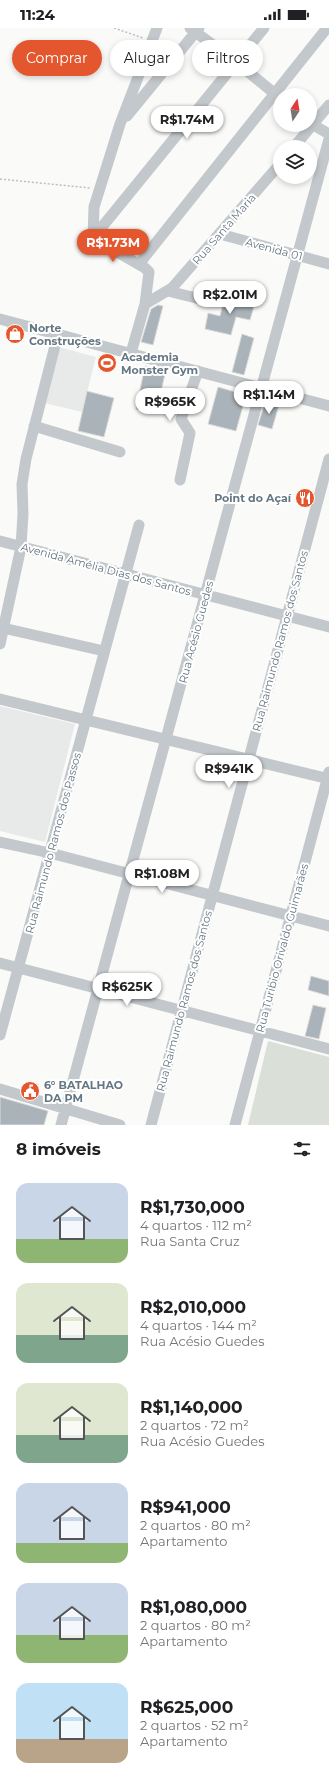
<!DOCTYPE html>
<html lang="pt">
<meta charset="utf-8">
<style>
:root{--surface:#fff;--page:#f2f2f2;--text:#202124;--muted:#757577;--accent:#e4572e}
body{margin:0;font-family:Montserrat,sans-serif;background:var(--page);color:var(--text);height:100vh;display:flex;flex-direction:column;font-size:15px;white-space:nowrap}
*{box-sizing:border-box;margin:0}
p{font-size:13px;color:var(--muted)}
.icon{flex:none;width:22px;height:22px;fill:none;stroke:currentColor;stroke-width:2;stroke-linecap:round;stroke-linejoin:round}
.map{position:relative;height:1097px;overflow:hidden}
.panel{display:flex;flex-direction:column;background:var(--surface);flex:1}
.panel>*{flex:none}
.top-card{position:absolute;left:12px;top:12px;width:305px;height:36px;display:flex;gap:8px}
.needle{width:26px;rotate:12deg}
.buttons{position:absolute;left:273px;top:60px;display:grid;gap:8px}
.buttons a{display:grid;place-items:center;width:44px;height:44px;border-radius:50%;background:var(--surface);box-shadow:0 2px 6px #0003;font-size:20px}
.price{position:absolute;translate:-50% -34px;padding:0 9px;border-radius:14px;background:#fff;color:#222;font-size:13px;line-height:26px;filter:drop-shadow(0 1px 2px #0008)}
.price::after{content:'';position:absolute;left:50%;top:24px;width:12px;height:9px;margin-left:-6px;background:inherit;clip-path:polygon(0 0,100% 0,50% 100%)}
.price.active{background:var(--accent);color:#fff}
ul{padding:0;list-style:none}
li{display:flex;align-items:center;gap:12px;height:100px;padding:0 16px}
li span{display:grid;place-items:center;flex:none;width:112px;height:80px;border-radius:12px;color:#555}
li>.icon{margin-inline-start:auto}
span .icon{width:48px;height:48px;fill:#fffc;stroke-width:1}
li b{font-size:17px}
h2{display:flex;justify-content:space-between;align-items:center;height:48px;padding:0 16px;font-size:17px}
.pill{padding:0 14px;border-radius:18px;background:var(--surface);box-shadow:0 2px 6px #0003;font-size:14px;line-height:36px}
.pill.active{background:var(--accent);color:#fff}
.status{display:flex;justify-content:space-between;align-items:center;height:28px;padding:0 20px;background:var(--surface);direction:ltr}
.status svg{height:11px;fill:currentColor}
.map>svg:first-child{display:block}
</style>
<div class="status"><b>11:24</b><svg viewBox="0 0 49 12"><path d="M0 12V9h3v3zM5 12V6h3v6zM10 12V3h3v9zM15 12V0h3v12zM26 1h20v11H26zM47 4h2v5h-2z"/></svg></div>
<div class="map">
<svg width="329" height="1097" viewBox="0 0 329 1097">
<rect width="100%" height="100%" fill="#fafaf8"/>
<path fill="#e8e9e9" d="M55,318L96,329L82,384L40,374Z
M0,678L75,696L45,814L0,803Z"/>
<path fill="#dadfd7" d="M268,1013L329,1029V1097H248Z"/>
<path fill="#aab3b9" stroke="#dcdcda" d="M225,268L255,275L250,292L236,289L231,307L205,301L208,285L220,288Z
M158,277L163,278L153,317L141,314L151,281Z
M242,306L254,310L244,347L232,344Z
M145,338L166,342L156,385L136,381Z
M218,359L246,367L236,403L208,396Z
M87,363L114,370L104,409L78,403Z
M265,374L279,377L272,401L258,397Z
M311,948L329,953V968L308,962Z
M313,977L326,980L319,1011L305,1008Z
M0,1069L48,1083L44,1097H0Z"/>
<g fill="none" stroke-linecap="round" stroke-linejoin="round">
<path stroke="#bbbfc2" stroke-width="1.5" stroke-dasharray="2 2" stroke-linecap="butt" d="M114,0L143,10
M0,151L90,160"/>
<path stroke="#c3c8cc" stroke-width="11" d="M190,0L236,34L280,70
M127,88L199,0
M310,95L329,106
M294,119L329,77
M220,206L329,236
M93,210L264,0
M93,210L94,179L120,96L157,0
M93,210L145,240L149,244L145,276L131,325
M139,236L327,0
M168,263L208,273
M145,276L172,260L280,136
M0,291L329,378
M34,398L120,424
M180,452L190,405L181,391L198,343
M0,513L329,599
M3,600L104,623
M0,616L21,519L23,486L22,456L26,431L58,306
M0,671L329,751
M0,814L50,825L329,898
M0,935L329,1021
M0,1007L139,497
M0,1061L120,1097
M61,1097L329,111
M151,1097L329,431
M235,1097L329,744"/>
</g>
<defs>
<g id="shop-disc" transform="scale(1)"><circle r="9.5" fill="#e4572e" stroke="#fff"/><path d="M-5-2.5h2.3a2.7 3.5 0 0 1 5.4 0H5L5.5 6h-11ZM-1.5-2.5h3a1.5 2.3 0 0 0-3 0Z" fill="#fff"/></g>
<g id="stadium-disc" transform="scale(1)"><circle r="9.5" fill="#e4572e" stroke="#fff"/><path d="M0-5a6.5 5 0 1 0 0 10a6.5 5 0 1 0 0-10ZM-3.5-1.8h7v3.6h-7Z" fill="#fff"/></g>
<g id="restaurant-disc" transform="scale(1)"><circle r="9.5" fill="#e4572e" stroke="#fff"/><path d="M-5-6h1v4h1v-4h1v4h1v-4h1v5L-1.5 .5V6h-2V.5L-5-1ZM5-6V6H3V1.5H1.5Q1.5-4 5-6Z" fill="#fff"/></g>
<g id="civic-disc" transform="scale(1)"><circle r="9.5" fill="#e4572e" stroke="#fff"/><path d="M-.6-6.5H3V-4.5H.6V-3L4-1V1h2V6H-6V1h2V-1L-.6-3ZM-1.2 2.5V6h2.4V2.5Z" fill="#fff"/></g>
</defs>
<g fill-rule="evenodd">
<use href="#shop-disc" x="15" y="306"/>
<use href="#stadium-disc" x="107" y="335"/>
<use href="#restaurant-disc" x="305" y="470"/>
<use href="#civic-disc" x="30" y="1063"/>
</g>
<g text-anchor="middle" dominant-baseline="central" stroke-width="4" stroke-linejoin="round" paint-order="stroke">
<g font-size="11" fill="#657683" stroke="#fff">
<text transform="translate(224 201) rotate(-49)">Rua Santa Maria</text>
<text transform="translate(274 221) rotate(15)">Avenida 01</text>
<text transform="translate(106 541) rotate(15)">Avenida Amélia Dias dos Santos</text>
<text transform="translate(196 604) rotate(-75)">Rua Acésio Guedes</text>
<text transform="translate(280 613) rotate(-75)">Rua Raimundo Ramos dos Santos</text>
<text transform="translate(53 815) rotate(-75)">Rua Raimundo Ramos dos Passos</text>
<text transform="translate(282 920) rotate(-75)">Rua Turibio Orivaldo Guimarães</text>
<text transform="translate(184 973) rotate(-75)">Rua Raimundo Ramos dos Santos</text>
</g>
<g font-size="11" font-weight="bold" fill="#657683" stroke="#fff" text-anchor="start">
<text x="29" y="300">Norte<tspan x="29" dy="13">Construções</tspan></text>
<text x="121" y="329">Academia<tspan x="121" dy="13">Monster Gym</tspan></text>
<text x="291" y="470" text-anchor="end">Point do Açaí</text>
<text x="44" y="1057">6° BATALHAO<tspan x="44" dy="13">DA PM</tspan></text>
</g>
</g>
</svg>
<div class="buttons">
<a><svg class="needle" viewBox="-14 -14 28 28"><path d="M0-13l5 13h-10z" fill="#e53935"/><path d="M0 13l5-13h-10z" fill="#757577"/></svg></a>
<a><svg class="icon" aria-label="layers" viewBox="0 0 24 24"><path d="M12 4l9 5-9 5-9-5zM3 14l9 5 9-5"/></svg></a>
</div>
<b class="price" style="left:187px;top:112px">R$1.74M</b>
<b class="price active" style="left:113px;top:235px">R$1.73M</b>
<b class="price" style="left:230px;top:287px">R$2.01M</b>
<b class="price" style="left:269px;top:387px">R$1.14M</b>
<b class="price" style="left:170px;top:394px">R$965K</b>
<b class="price" style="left:229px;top:761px">R$941K</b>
<b class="price" style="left:162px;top:866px">R$1.08M</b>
<b class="price" style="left:127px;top:979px">R$625K</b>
<div class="top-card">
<a class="pill active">Comprar</a>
<a class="pill">Alugar</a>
<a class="pill">Filtros</a>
</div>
</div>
<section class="panel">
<h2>8 imóveis<svg class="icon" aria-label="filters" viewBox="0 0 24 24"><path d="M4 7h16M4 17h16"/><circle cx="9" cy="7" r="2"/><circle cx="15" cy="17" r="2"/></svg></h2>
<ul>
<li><span style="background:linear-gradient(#c9d6e8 70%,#8fb573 0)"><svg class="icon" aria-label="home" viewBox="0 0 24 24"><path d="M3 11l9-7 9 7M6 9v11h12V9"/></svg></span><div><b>R$1,730,000</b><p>4 quartos · 112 m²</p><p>Rua Santa Cruz</p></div></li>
<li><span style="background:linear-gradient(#dfe7d0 65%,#7fa58c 0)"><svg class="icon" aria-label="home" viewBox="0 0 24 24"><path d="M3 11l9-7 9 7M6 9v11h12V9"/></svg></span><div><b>R$2,010,000</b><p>4 quartos · 144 m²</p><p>Rua Acésio Guedes</p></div></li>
<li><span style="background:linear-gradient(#dfe7d0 65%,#7fa58c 0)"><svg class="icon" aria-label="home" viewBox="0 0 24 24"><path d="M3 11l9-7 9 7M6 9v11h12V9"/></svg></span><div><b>R$1,140,000</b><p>2 quartos · 72 m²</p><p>Rua Acésio Guedes</p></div></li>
<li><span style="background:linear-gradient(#c9d6e8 75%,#8fb573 0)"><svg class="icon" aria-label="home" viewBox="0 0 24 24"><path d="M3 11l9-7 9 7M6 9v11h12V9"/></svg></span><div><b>R$941,000</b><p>2 quartos · 80 m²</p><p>Apartamento</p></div></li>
<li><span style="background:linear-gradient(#c9d6e8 65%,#8fb573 0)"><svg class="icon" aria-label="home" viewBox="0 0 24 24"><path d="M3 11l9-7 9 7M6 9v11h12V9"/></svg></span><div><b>R$1,080,000</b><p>2 quartos · 80 m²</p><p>Apartamento</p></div></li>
<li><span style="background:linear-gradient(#bfe0f5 70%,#b9a48a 0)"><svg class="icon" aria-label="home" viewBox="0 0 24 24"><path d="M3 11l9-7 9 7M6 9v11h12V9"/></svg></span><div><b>R$625,000</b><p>2 quartos · 52 m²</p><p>Apartamento</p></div></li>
</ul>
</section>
